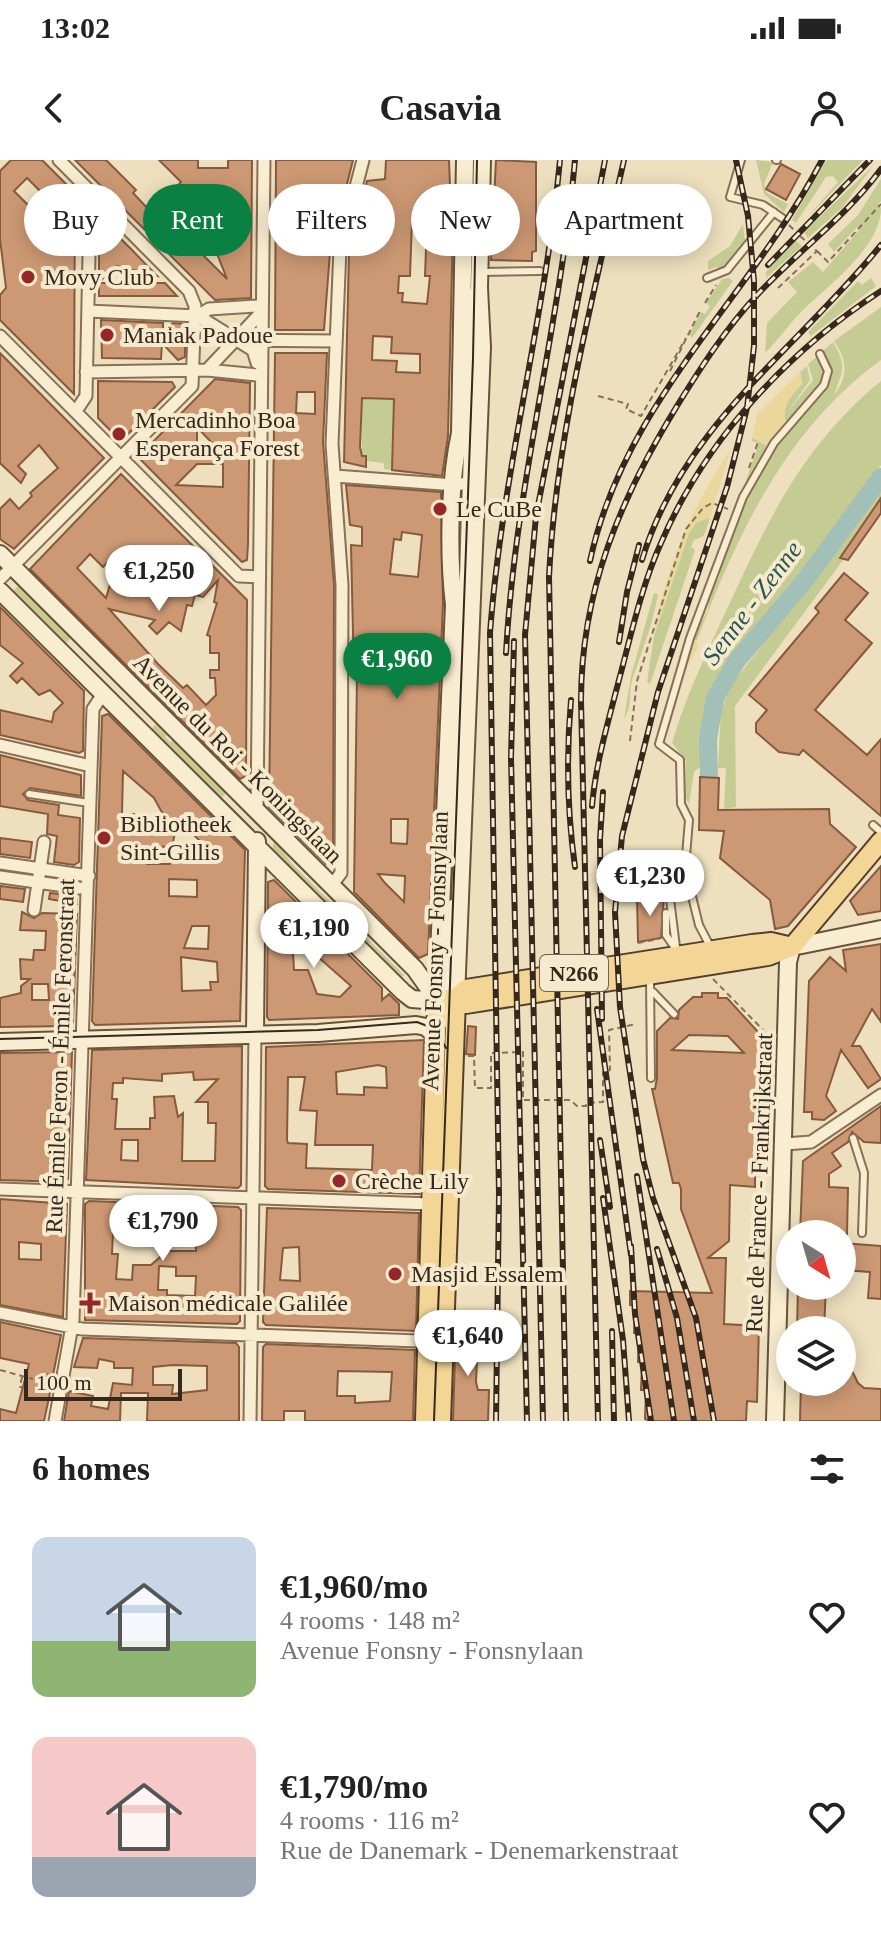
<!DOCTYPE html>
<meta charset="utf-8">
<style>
:root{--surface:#fff;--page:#f6f6f6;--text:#222;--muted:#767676;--accent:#0b8043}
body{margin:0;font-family:Georgia,serif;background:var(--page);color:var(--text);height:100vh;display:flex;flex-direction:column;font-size:30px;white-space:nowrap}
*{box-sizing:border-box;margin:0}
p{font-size:26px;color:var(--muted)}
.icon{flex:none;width:44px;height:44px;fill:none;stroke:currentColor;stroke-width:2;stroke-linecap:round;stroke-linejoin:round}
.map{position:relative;height:1261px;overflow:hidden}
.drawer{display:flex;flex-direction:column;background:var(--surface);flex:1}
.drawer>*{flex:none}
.hud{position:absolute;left:24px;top:24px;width:834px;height:72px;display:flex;gap:16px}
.needle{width:52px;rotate:143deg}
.tools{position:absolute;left:776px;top:1060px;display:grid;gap:16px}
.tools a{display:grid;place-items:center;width:80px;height:80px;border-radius:50%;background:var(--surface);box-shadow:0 4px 20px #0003;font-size:40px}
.scale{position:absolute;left:24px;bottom:20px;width:158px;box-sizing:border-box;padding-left:8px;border:4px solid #36281c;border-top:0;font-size:22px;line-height:28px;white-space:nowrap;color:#36281c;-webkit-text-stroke:6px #f5eace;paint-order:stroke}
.price{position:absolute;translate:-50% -68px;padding:0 18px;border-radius:28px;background:#fff;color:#222;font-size:26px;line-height:52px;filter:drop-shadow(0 2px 4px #0008)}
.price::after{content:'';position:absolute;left:50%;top:48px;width:24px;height:18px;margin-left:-12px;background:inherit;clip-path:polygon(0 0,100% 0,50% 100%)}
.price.selected{background:var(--accent);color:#fff}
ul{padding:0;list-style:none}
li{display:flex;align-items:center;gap:24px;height:200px;padding:0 32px}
li span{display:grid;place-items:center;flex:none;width:224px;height:160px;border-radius:16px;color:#555}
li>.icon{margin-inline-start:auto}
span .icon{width:96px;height:96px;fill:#fffc;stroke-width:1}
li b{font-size:34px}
h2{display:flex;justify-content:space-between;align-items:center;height:96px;padding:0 32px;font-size:34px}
.tag{padding:0 28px;border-radius:36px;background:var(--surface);box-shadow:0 4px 20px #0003;font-size:28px;line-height:72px}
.tag.selected{background:var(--accent);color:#fff}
.status{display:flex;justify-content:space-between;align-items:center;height:56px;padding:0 40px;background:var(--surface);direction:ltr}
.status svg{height:22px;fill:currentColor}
header{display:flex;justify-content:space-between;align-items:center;height:104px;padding:0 32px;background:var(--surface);font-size:36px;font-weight:600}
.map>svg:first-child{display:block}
</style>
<div class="status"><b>13:02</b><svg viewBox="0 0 49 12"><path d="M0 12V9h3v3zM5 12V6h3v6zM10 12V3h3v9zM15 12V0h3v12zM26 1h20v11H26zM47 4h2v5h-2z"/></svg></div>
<header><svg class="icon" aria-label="back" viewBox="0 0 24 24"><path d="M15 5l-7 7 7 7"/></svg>Casavia<svg class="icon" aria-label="person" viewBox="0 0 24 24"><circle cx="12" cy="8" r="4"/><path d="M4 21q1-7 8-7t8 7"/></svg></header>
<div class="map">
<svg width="881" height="1261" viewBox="0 0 881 1261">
<rect width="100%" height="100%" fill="#eee0be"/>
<path fill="#c5cc93" d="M756,0L773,2L764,24L767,33L788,44L784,52L764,34Z
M826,0H863L806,59L838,22L833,16L826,17L796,63L792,60Z
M873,6L842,48L808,78L804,72Z
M881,19V41L878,44L881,48C881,88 825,128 801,152C790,163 779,179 765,193L767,163L797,132L788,122L813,102L823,112L860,69L857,67L834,92L828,84L858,55Z
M743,64L745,81L721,110L717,107L708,110V101L730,86Z
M795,80L802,86L766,118V112Z
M729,118L733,121L692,178L689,174L701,152L705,154L710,146L706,143L722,119Z
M871,118L876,126L811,176L808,172L858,121L862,125Z
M881,147V200C786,269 738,373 697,480L693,481C696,470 701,463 706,454C711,446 707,437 710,430C715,420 717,412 720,402C734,361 752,321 775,285C794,257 848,227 823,191L833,182C848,207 842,212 834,235C849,216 847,200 834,181Z
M819,195C833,227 807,241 786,262C781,246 791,236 802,224L800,212L807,206L810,220L787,253L813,220L808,204Z
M881,221V305L766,460C753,469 746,481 737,493C703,538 705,552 701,606L694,612L689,644L685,637L686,601L672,583C686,535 707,492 728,447C769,358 803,285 881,221Z
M362,237L394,239L392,310L384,309V303L366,301V296H362Z
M752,278L767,285L742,332L759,283L752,281Z
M881,332V338L840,397L844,399L735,546L736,647L724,649L726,608H718L721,549L732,524Z
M710,358L704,376L694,380L691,387L695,390L650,524L647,522L654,476L689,373L697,362Z
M19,425L71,478L65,484L13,431Z
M654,433L658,434C653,463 642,491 633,517C628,532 633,546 624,559L631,516Z
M157,563L168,574L165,577L170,582L174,580L226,633L220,639L151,569Z
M274,676L291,703L404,815L399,821L272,694Z"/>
<path fill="#ebd69b" d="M800,212L802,224C791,236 781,246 786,262L765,291L766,283L752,278L757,254Z
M731,288L710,358L697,362L689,373L654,476C665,406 693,346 731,288Z
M719,406L720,415L709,432L706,455L699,462L693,480H697L698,486L677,530C685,488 704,446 719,406Z"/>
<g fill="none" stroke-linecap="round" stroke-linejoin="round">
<path stroke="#a2c0b7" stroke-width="18" d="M709,617L708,579L715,538L736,502L806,419L881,317"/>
</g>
<path fill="#cd9974" stroke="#865a3d" stroke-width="2" fill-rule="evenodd" d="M11,0H42L75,33L74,234L0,160V135L6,128L0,79V11ZM27,18L44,35L31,48L14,31Z
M75,0H106L136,30L133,33L151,52L181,22L159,0H198V8H228V0H252L251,138L215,140ZM207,68L212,81L227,119L191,83Z
M276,0H353L330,92L324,170H275Z
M386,0H449L450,26H454L448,276L442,316L392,310L394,239L362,238L360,287L362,296H366V307L344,302L349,92L367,21L385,19ZM412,61L427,62L425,116H430L427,144L402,142L403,133H398L399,116H410ZM373,176L392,177L391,193L420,194V213L396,212L397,201L372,200Z
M496,0L536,2V91L532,92V101L491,100Z
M781,4L800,14L786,40L766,29Z
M99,57L132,90L157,116L117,106L99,122Z
M99,123H165L177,136H99Z
M101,160L163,163V172L173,163L185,164V197L178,200L162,183L161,199L102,198Z
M0,193L104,298L14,389L0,379V349L10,339L19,349L32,336L30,333L58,308L39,285L18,306L26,314L21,323L0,303Z
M275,193H327L323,282L334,425L333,701L326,704L269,647ZM315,232V254L296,253L297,232Z
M215,219L250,223L248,384L247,400L242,402L138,297ZM197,267L213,284L212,295H197ZM197,304H223V327L176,325Z
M98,221L172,222L175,227L121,281L98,258Z
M121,314L247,440L246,616L240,619L30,409ZM120,390L106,438L77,408L90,394L103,407ZM218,420L214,442L217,443L207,475L210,476V493H219V510H210V518H215L216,535L206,545L187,525L183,528L158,504L109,449L155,460L149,466L157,474L169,462L181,471L187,445L192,446L195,435L203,437Z
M346,325L441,332L443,444L428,794L419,798L354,732L357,518H354L351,385L362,386V367L350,365ZM402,372L422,375L418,417L390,414L394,379L401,380ZM391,659H408L407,684L391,683ZM378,714L405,716L404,742L385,723Z
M881,338V353L848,400L840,398Z
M844,413L868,433L845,460L872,483L815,550L867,595L881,579V656L803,590L799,595L779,592L756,572V563L767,550L749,535L819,452L815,448Z
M0,447L84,531L83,591L79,593L0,575V550L52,562L54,552L63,543L50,530L39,535L22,518L17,523L10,516L23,503L0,485Z
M108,554L245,690L240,861L95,865L92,861L102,556ZM123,611L154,638L164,656L156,664L134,663V654H122ZM178,659L206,687L173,682ZM147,686L170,687V704H147ZM169,719L197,720V737L169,736ZM192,766H209L208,789L184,788ZM181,797L217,802L218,822H210L211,830L182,831Z
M0,595L81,615V636L30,628L23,634L28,640L59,645L58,655L80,658L79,702L74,705L54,702L57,676L47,674L48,654L0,646Z
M700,617L719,618L718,650L829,649L830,664L856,687L788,766L775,769L770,740L720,698L724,671L699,670Z
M0,678L32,682L30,698L0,694Z
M881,706V751L858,755L850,741Z
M274,720L382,828V840L389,834L399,844V855L269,860L267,857L268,722ZM292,774L351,826L340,837L317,834L308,810H294Z
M0,726L25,729L23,742L0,739Z
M50,733L76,736L77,744L49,739Z
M664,736L661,778L638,782L637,737Z
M22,752L34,758L42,753L77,754L73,862L70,866L0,867V838L21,833V826L30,819H21L20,799L33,800L34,790H45L46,771L20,770ZM32,824H48L49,840H32Z
M881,784V862L872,849L852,886H860L881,919L868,928L841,890L826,936L836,951L824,960L812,959V952H804L809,821L830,797L846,811L843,790Z
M702,833H718V838H727L769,884L765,1007H755V1027L730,1025L729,1081L708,1098H726L724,1164L759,1166L757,1242L747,1241L746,1261H650L645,1259L646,1230H641L642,1202H638L639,1174L634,1173L635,1145H630V1131L712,1133L681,1049V1029L679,1023H673L652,929H655L657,918V871L670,858L678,859L679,850L693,837H702ZM689,875L728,876L744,893L672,890Z
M468,866L476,867L475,895L466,894Z
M424,880L419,1034L268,1029L265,1026L266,887ZM378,905L386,907L387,928L364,927V935L337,934L336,912ZM288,917H305L300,950L317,951L315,985H373L372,1010L306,1008L307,984L288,983L287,980Z
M242,886L241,1025L238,1028L86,1020L92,890ZM193,912L194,920L218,919L196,942H208V963H216L215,1001H182L183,953L178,957L174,936L154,937L155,958H150V969H115L117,939H112L113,923H123V918L162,921V914ZM122,980H138V1001L121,1000Z
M72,892L68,1019L65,1022L0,1020V893Z
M881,946V983L864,982L852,972L848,982L832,993L841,1006L829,1014V1027L848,1028L847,1074H800L803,1001Z
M0,1039L67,1044L63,1157L0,1145ZM19,1082L41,1084V1100L19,1099Z
M89,1041L238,1047L241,1050L240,1161L237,1164L85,1160V1044ZM126,1066L196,1075V1091H167L151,1105H133L132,1120L116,1119L118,1094H112L113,1072H124ZM159,1106L176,1107V1116H196L195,1136L167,1135V1130H158Z
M267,1048L419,1053L416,1171L266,1165L263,1162ZM299,1087L300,1121L280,1120L283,1088Z
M842,1083L881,1086V1139L868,1138L870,1112L842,1110Z
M798,1126H826L824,1170H797Z
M0,1162L61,1175L53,1215L48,1214L46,1227L51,1228L44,1261H0V1249L16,1253L29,1204L0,1198Z
M456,1166L483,1168L482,1179H478L476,1222L478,1230H489L488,1261H453Z
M83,1178L236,1183L239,1187V1261H147L148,1233H121L120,1261H64L69,1231L93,1236L91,1246L108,1249L113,1223L132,1225L133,1208H114V1202L99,1199L97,1208L74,1207ZM173,1205L207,1206V1230L172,1234L173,1225H153V1207Z
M842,1182L851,1183L850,1207L858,1223L864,1228L881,1229V1261H800L801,1222H842Z
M266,1184L415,1190L413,1261H305V1251H284V1261H262L263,1187ZM338,1211L392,1212L390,1241L355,1243V1236H337Z"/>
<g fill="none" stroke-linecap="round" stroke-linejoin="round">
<g stroke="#877057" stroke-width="10">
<path id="lane" d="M741,0L730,37L763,45L782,58
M776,0H777
M480,112L540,111
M707,118L727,110L774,52
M29,634L89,643
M873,665L881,672
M454,700L472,132
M666,753V775L675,788
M711,788L699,765L685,708L689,660L681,644L680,600L659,584L690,478L743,337L774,283L824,225L828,211L820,194
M677,795L669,731L685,708
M650,818L651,918
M653,832L674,854
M445,864L452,743
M853,978L864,1013L862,1073"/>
</g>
<g stroke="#877057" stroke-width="15">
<path id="street" d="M88,151L198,156L253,190L257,203
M198,156L209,149L257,146
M0,176L239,416L259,417
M236,180L336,181
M207,210L257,215
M86,212L207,210L257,157
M76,251L86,236L90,48L98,40
M335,316L455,325L475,322
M0,419L192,226L195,146L189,131L59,0
M0,585L91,606
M257,651L264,0
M0,703L89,716
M0,717L79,728
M331,726L341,713L342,425L332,284L340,88L363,0
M34,750L44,682
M785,984L811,982L881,935
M0,1029L432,1044
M0,1153L82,1169L419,1181L431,1175
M55,1261L73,1160L93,549L103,534
M250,1261L255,874"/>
</g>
<g stroke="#68523a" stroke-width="20">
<path id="secondary" d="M0,394L415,809L437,840
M0,431L403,832L412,839L437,841
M456,838L482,187L479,128L482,0
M437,841L454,445C448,394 449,323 460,273L465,0
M255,874L257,681
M0,882L318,873L416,865L426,867L437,877
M775,1261L788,802L792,787L881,769"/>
</g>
<g stroke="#543f2c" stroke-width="22">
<path id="primary" d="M792,787L881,681
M456,838L466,829L752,784L771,782L792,787
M456,838L466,844L768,796L791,787
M425,1261L437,841L456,838
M441,1261L456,838"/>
</g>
<path stroke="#877057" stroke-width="2" stroke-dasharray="6 4" stroke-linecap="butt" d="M789,65L794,70
M800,76L807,82
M817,91L828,102L881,44
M778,128L817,91L813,88
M705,143L716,125
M670,211L700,151
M598,236L628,244L626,249L641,256L686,178
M749,308L758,282
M630,581L637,521L686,369L703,348L712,343L728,349
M638,783L659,779
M713,819L773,880
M468,896H474L475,928H491V893L523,892V940H570L577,946H586V943L603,942V912L610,910L609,870L636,864
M0,1210L33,1219
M22,1217L20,1227L25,1228"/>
<use href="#lane" stroke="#f9edd1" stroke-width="6"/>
<use href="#street" stroke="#f9edd1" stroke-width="11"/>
<use href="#secondary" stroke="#f9edd1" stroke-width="16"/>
<use href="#primary" stroke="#f3d695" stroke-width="18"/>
<path stroke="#36281c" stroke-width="2" d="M0,879L318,870L417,862L435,869L446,888
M434,1261L473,198L477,0"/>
<g stroke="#36281c" stroke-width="6">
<path id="rail" d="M768,105L870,0
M642,400C682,266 797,189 881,85
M590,401C624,242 750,138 822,0
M514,481L511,598L527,1261
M619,482L627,432L639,385
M506,493C515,327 560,166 575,0
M571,540C566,597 567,650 575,707
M592,646C596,601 609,559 620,516C632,471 642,425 661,383C705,280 788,191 881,131
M597,849L631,1095
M602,859L600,679L603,632
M600,980L610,1047
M637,1016L674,1261
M603,1038L623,1180L629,1261
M631,1086L635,1154L651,1261
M657,1089L677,1158L694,1261
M612,1171L614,1261
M496,1261L499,1034L490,473C502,313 545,159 560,0
M543,1261L525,475L536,356L605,0
M566,1261L549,417C556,275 593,138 624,0
M598,1261L581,541C581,431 620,339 677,246C701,207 726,168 758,134C798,91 846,57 881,9
M714,1261L696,1158L653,1038L643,999L620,847L615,752L622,676L658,532L727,327L747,248L754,186V121L748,56L736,0"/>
</g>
<use href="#rail" stroke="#f5eace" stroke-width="3" stroke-dasharray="9" stroke-linecap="butt"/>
</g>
<g fill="#962627" stroke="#f5eace" stroke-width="3">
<circle cx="28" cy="117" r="8"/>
<circle cx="107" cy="175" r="8"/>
<circle cx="119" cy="274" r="8"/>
<circle cx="440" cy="349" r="8"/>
<circle cx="104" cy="678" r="8"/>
<circle cx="339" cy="1021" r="8"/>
<circle cx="395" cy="1114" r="8"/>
<path d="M86 1131h8v8h8v8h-8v8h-8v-8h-8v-8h8z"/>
</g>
<g text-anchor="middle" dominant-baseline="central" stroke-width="8" stroke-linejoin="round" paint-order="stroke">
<rect fill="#f5eace" stroke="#6f6251" stroke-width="2" x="540" y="795" width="68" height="36" rx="6"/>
<g font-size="22" font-weight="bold" fill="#36281c">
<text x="574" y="813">N266</text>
</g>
<g font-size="24" fill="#36281c" stroke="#f5eace" text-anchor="start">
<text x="44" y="117">Movy Club</text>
<text x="123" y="175">Maniak Padoue</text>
<text x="135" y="260">Mercadinho Boa<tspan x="135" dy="28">Esperança Forest</tspan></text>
<text x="456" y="349">Le CuBe</text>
<text x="120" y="664">Bibliotheek<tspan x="120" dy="28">Sint-Gillis</tspan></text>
<text x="355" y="1021">Crèche Lily</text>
<text x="411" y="1114">Masjid Essalem</text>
<text x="108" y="1143">Maison médicale Galilée</text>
</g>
<g font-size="24" fill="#36281c" stroke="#f5eace">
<text transform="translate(238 599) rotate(45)">Avenue du Roi - Koningslaan</text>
<text transform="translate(435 791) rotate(-88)">Avenue Fonsny - Fonsnylaan</text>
<text transform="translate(60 896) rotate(-88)">Rue Émile Feron - Émile Feronstraat</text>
<text transform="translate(759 1023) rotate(-88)">Rue de France - Frankrijkstraat</text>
</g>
<g font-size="26" font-style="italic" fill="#2b5653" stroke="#f5eace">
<text transform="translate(752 443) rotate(-53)">Senne - Zenne</text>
</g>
</g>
</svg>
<div class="tools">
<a><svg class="needle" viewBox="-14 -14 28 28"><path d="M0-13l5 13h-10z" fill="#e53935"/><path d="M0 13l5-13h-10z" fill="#767676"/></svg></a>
<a><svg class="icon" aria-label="layers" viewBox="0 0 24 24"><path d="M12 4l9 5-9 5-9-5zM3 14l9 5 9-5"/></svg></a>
</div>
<div class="scale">100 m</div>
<b class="price" style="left:159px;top:453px">€1,250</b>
<b class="price selected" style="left:397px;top:541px">€1,960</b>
<b class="price" style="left:650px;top:758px">€1,230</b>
<b class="price" style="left:314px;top:810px">€1,190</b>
<b class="price" style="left:163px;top:1103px">€1,790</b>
<b class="price" style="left:468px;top:1218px">€1,640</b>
<div class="hud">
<a class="tag">Buy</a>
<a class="tag selected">Rent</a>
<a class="tag">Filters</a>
<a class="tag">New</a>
<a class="tag">Apartment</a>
</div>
</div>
<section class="drawer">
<h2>6 homes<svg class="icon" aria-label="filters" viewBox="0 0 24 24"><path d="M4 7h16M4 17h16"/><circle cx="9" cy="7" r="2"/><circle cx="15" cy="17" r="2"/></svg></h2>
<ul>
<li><span style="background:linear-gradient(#c9d6e8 65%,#8fb573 0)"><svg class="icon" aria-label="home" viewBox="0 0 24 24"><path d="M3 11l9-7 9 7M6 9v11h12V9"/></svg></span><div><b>€1,960/mo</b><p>4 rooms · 148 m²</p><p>Avenue Fonsny - Fonsnylaan</p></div><svg class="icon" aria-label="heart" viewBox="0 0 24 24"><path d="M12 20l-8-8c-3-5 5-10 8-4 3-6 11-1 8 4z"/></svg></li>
<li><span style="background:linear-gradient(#f6c9c9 75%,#9aa5b1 0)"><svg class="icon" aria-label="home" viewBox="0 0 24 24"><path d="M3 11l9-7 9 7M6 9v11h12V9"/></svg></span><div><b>€1,790/mo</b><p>4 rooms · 116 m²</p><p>Rue de Danemark - Denemarkenstraat</p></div><svg class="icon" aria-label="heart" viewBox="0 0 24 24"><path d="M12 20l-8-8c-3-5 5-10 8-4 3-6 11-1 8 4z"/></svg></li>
</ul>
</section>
